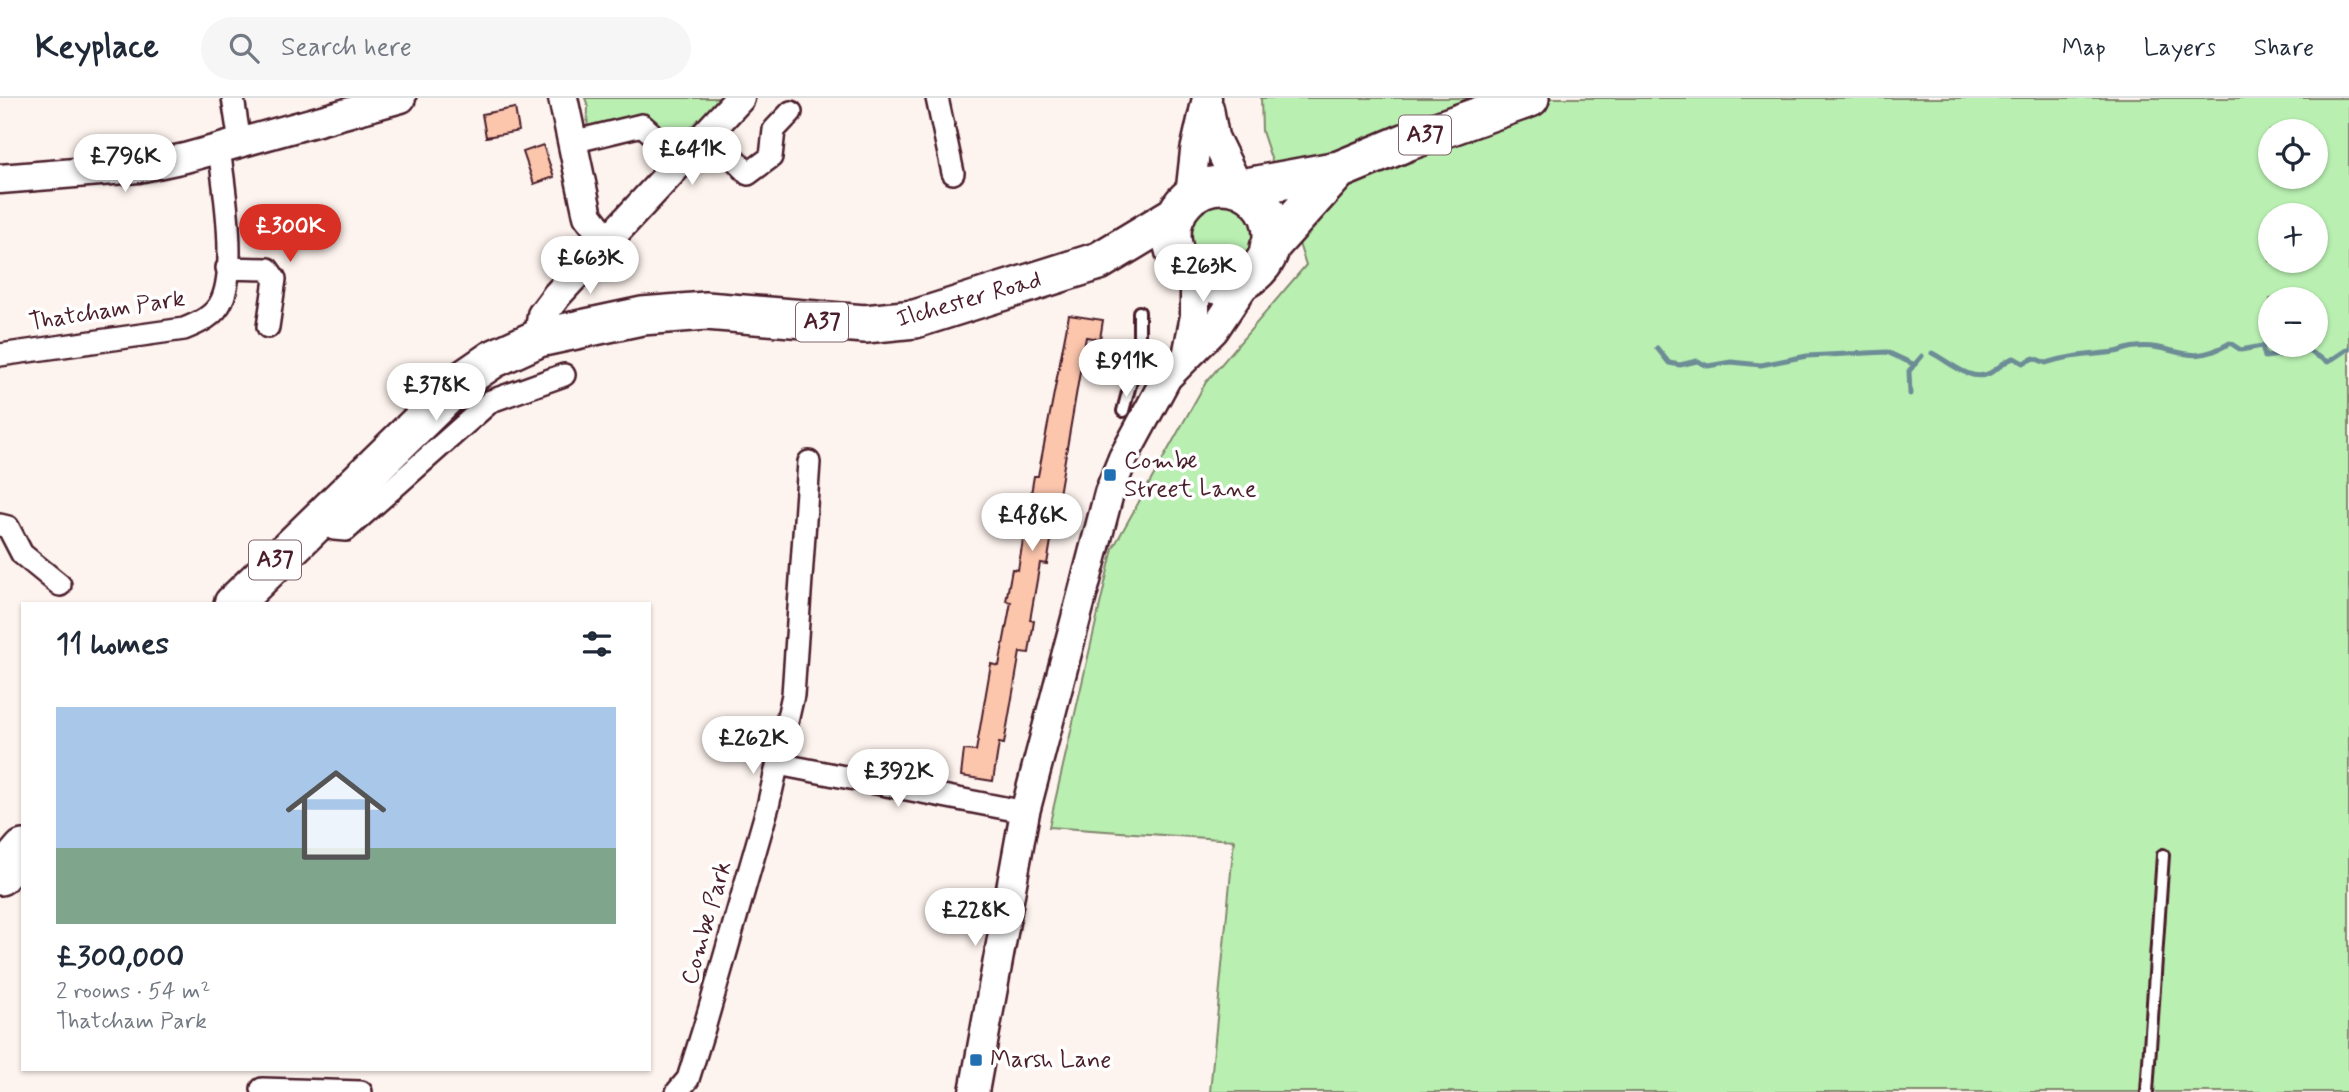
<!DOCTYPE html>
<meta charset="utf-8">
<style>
:root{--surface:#fff;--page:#f6f6f7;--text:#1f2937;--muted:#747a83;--line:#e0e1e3;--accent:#d93025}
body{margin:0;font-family:Mynerve,sans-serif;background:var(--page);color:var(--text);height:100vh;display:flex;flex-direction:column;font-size:26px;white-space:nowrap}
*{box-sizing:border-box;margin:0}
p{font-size:23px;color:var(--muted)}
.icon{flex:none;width:38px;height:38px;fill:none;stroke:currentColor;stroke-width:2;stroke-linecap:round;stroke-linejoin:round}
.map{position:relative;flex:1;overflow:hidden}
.side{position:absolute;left:21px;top:504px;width:630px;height:469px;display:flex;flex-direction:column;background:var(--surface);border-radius:0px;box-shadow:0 2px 5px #0004}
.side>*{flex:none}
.controls{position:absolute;left:2258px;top:21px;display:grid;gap:14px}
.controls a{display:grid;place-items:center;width:70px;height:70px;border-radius:50%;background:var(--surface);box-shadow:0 2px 5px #0004;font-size:35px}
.price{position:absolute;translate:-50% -60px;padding:0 16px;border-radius:24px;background:#fff;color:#222;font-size:23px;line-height:46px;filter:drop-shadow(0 2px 4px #0008)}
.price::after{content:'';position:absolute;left:50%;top:42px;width:21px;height:16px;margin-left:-10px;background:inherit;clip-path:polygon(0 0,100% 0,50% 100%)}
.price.current{background:var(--accent);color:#fff}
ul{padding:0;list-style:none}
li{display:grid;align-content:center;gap:14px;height:371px;padding:0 35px}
li span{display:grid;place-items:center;height:217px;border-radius:0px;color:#555}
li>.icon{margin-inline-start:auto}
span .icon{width:126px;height:126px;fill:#fffc;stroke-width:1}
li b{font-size:30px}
h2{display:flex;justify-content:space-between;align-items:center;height:84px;padding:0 35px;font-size:30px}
header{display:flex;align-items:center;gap:42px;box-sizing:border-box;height:98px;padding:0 35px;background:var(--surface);border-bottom:2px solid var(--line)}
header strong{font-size:33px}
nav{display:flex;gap:38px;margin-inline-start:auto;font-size:24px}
.search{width:490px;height:63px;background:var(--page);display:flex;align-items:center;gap:18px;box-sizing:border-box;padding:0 24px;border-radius:38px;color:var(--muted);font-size:26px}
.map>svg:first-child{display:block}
</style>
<header>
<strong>Keyplace</strong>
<div class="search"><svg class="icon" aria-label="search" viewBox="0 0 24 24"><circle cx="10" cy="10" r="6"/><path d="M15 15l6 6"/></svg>Search here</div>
<nav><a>Map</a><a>Layers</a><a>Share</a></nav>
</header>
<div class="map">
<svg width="2349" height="994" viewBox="0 0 2349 994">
<rect width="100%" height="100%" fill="#fef4ef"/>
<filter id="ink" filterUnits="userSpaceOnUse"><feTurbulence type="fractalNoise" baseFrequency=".0143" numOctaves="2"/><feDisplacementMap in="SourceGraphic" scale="14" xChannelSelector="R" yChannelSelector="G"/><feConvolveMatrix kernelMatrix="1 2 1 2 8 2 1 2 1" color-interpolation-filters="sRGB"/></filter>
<g filter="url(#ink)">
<path fill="#b9efb1" stroke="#82876e" stroke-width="2" fill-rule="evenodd" d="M585,0H740L683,63L642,28L587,41L588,8Z
M1261,0H2349V994H1210L1234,742L1049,729L1113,450L1206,284L1306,167L1262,33ZM2270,33H2315V79H2270ZM2270,117H2315V163H2270ZM2270,201H2315V247H2270Z
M1183 138a39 39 0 1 1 78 0a39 39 0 1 1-78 0Z"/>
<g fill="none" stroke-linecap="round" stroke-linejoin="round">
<path stroke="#6d8d96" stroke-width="5" d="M1657,250L1669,265L1680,267L1697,263L1708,268L1731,264L1761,267L1807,258L1887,254L1913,266
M1932,255C1947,262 1971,286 1990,275C2000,270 2003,263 2014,260L2023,265L2034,260L2046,265C2070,257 2091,257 2115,254C2122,253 2129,249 2136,249C2176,245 2187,271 2230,245L2241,252L2262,248L2265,259L2308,253L2328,264L2349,250
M1910,296L1909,273L1922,258"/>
</g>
<path fill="#fcc6ad" stroke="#4a1f2b" stroke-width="2" d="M515,10L519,33L486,39L482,16Z
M543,47L554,79L534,86L523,54Z
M1069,217L1103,222L1100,241L1086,239L1047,466L1040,465L1030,522L1034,523L1029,555L1020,554L1004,646L999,645L993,683L961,678L964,652L976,653L991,566L999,568L1011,504L1006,503L1012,471L1018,472L1034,378H1038Z"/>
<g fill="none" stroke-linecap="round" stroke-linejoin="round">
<g stroke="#4a1f2b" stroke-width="16">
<path id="service" d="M1139,253L1176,265
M1123,313L1139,253V214
M2147,994L2163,757"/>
</g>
<g stroke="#4a1f2b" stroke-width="26">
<path id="minor" d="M233,0L240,45
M937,0L953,75
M710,33L748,76L771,59L774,32L791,14
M572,44L642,27L683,63
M227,170L268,171L275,181L268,229
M0,257L184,231C199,225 215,218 222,202C237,169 224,87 219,51
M318,420L334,431L346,432L491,303L564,277
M0,427L8,429L22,456L60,487
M778,666L1025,714
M262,991L361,994
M677,994L688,981L705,927L768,708L793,597L809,364"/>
</g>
<g stroke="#4a1f2b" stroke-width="33">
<path id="tertiary" d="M563,0L588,118L608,144
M1209,10L1214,39L1238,88
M0,81L138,70L185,60L401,0
M1190,98L1195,53L1207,0
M539,240L542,217L557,197L740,0
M1187,258L1195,218V179
M974,994L1025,714L1109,395L1123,360L1167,279L1214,232L1249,180"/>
</g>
<g stroke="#4a1f2b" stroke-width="42">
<path id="trunk" d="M1172 137a50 50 0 1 1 100 0a50 50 0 1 1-100 0Z
M1241,90L1339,72L1409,43L1530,0
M1269,150L1339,72
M233,506L464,281L493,261L539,240L642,218L706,213L865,226L915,221L1099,163L1177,116
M0,778L23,751"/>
</g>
<use href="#service" stroke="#fff" stroke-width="10"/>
<use href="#minor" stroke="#fff" stroke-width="21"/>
<use href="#tertiary" stroke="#fff" stroke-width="28"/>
<use href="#trunk" stroke="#fff" stroke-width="37"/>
</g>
</g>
<g fill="#1f6fb2" stroke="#fff" stroke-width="2.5">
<rect x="1103" y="370" width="14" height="14" rx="3.5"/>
<rect x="969" y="955" width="14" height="14" rx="3.5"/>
</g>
<g text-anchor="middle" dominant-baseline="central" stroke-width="7" stroke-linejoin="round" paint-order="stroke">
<g fill="#fff" stroke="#80626b" stroke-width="2">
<rect x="1399" y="17.5" width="52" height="39" rx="5"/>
<rect x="796" y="204.5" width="52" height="39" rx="5"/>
<rect x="249" y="442.5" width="52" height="39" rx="5"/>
</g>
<g font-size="23" font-weight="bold" fill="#4a1f2b">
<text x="1425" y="37">A37</text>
<text x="822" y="224">A37</text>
<text x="275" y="462">A37</text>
</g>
<g font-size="24" fill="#4a1f2b" stroke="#fff">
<text transform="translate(969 202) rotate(-16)">Ilchester Road</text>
<text transform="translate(107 213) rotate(-9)">Thatcham Park</text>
<text transform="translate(707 825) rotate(-74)">Combe Park</text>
</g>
<g font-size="24" fill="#4a1f2b" stroke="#fff" text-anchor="start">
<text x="1124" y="363">Combe<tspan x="1124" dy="28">Street Lane</tspan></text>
<text x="990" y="962">Marsh Lane</text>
</g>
</g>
</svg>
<div class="controls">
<a><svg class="icon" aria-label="locate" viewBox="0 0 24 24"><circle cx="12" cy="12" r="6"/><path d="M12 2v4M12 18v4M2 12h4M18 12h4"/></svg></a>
<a>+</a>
<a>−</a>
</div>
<b class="price" style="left:692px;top:89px">£641K</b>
<b class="price" style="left:125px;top:96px">£796K</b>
<b class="price current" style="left:290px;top:166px">£300K</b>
<b class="price" style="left:590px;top:198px">£663K</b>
<b class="price" style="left:1203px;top:206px">£263K</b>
<b class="price" style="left:1126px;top:301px">£911K</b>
<b class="price" style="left:436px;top:325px">£378K</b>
<b class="price" style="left:1032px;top:455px">£486K</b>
<b class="price" style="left:753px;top:678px">£262K</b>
<b class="price" style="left:898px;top:711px">£392K</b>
<b class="price" style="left:975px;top:850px">£228K</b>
<section class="side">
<h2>11 homes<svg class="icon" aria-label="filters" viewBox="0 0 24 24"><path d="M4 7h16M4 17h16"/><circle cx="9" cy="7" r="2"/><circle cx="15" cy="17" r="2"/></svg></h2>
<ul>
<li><span style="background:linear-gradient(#a9c7e8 65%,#7fa58c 0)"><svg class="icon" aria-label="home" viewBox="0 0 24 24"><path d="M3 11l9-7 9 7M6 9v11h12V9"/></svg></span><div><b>£300,000</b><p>2 rooms · 54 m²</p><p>Thatcham Park</p></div></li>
</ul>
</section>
</div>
